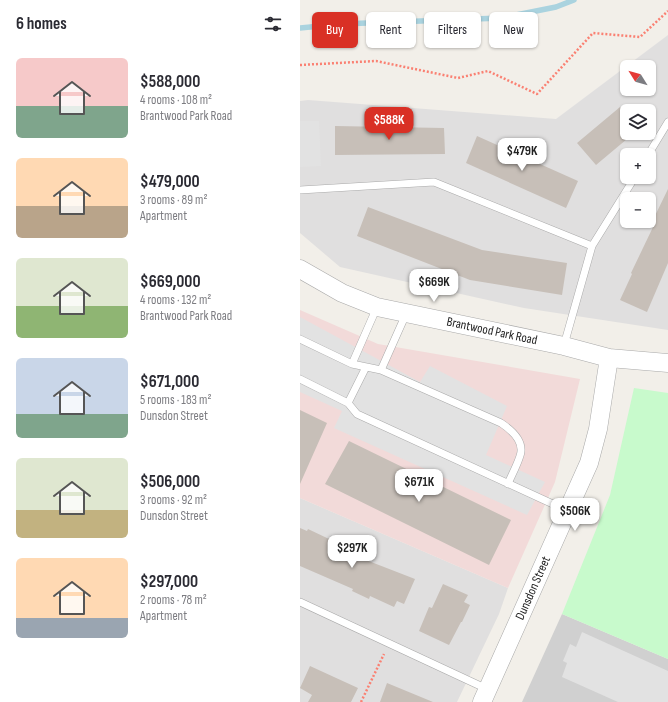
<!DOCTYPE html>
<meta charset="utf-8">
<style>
:root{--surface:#fff;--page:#f7f7f7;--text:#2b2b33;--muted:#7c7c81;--accent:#d93025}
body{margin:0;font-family:"Sofia Sans Condensed",sans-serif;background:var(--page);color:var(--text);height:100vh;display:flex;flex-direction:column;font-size:15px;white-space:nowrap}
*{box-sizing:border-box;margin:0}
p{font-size:13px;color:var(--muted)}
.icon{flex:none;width:22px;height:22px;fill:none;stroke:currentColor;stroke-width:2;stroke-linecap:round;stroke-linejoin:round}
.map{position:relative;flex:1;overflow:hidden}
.panel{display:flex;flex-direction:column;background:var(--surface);width:300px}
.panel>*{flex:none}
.banner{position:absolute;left:12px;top:12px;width:296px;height:36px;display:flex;gap:8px}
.needle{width:26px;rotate:307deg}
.buttons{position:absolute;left:320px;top:60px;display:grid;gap:8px}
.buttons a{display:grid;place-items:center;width:36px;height:36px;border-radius:6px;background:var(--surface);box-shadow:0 1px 3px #0004;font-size:20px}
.price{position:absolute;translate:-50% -34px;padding:0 9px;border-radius:8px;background:#fff;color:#222;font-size:13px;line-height:26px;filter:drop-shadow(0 1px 2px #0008)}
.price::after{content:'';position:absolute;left:50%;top:24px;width:12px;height:9px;margin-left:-6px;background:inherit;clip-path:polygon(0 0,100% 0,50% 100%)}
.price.active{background:var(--accent);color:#fff}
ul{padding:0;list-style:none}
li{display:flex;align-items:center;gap:12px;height:100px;padding:0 16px}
li span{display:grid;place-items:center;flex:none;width:112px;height:80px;border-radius:6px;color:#555}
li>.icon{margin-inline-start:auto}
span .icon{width:48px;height:48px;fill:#fffc;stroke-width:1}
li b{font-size:17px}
h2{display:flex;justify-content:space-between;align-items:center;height:48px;padding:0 16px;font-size:17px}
.pill{padding:0 14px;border-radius:6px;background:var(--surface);box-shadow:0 1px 3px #0004;font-size:14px;line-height:36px}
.pill.active{background:var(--accent);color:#fff}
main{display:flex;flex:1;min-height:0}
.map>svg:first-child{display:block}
</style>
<main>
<section class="panel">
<h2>6 homes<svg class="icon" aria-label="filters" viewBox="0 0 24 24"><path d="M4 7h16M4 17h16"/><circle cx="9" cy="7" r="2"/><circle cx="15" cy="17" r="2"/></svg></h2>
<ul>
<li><span style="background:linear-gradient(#f6c9c9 60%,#7fa58c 0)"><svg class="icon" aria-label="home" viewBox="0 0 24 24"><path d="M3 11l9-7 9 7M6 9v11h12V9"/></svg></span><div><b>$588,000</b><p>4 rooms · 108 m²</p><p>Brantwood Park Road</p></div></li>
<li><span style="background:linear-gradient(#ffd9b3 60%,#b9a48a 0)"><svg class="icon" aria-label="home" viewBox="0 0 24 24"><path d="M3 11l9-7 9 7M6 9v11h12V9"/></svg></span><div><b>$479,000</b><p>3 rooms · 89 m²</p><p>Apartment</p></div></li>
<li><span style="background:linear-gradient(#dfe7d0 60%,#8fb573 0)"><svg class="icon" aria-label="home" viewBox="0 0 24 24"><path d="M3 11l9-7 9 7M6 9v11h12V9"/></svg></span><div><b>$669,000</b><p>4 rooms · 132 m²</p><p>Brantwood Park Road</p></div></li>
<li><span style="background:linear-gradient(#c9d6e8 70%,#7fa58c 0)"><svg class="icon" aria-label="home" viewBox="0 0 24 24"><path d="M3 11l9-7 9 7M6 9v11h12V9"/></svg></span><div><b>$671,000</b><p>5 rooms · 183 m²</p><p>Dunsdon Street</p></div></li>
<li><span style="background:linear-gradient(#dfe7d0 65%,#c2b280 0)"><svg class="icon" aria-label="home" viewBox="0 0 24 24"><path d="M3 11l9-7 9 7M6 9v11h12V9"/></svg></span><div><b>$506,000</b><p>3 rooms · 92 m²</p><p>Dunsdon Street</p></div></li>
<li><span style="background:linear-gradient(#ffd9b3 75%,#9aa5b1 0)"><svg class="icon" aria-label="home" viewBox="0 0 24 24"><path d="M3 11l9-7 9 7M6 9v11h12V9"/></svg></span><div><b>$297,000</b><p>2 rooms · 78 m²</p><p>Apartment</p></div></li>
</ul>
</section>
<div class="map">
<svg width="368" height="702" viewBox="0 0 368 702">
<rect width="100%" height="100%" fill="#f2efe9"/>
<path fill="#e0dfdf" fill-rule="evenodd" d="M368,35V330L224,308L40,267L0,233V101L8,100L256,119ZM327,67H349V89H327ZM327,111H349V133H327ZM327,155H349V177H327ZM327,199H349V221H327Z
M0,498L208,588L199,614L157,702H0Z"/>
<path fill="#f2dad9" d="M0,310L78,344L280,379L255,482L208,588L0,498Z"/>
<path fill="#d0d0d0" d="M262,614L368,659V702H222Z"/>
<path fill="#c8facc" d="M334,388L368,393V659L262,614L310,495Z"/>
<path fill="#e2e2e2" d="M0,121H19L21,166L0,167Z
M0,317L120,382L130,366L207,406L186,455L245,482L227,515L34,428L42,411L0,392Z
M282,632L368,671V702H318L262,677L267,663L263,661L270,644L276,647Z"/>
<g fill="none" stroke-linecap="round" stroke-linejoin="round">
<path stroke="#aad3df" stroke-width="5.5" d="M0,28L41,24L201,18L256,7L274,0"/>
</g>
<path fill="#c7bfb8" d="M320,107L327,115V139L296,165L277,143Z
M35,126L144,128L145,154L35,155Z
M177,136L278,181L266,208L166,163Z
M368,189V263L347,312L320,300L332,274L331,273L354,225L351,224Z
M68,207L182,250L267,263L262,295L170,280L57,236Z
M0,410L27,423L0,484Z
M49,441L211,520L189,565L25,484Z
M0,528L7,531L8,529L67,557L66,560L115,579L104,604L97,601L94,607L70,596L69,599L52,591L53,589L0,566Z
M143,584L168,595L164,602L170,605L162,622H161L149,645L119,631L129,607L132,608Z
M10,666L58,688L51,702H8L12,695L0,688Z
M87,683L133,702H80Z"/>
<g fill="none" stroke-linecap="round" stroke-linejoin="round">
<g stroke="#a9a9a9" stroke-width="8">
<path id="service" d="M348,155L368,122
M0,190L134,182L292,246
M0,339L52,364L81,370L201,423C210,429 222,439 221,451C221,458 211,476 208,484
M264,345L292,246L335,177
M52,364L77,307
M81,370L106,314
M0,379L48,403L57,414L268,511
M48,403L66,367
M0,602L187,689"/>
</g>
<g stroke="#a9a9a9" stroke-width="19">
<path id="tertiary" d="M0,269L42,293L77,307L264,346L309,358L368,363
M182,702L289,463L298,429L309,358"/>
</g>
<path stroke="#fa8072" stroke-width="2.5" stroke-dasharray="2 2" stroke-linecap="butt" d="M0,65L76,61L158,78L188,71L237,94L293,33L340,37L368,11
M61,702L84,654"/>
<use href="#service" stroke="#fff" stroke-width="7"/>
<use href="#tertiary" stroke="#fff" stroke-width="18"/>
</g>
<g text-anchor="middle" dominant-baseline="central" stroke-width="3" stroke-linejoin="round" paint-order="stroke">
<g font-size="13" fill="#222" stroke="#fff">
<text transform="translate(192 331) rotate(12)">Brantwood Park Road</text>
<text transform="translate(233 588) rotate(-66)">Dunsdon Street</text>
</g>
</g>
</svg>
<div class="buttons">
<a><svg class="needle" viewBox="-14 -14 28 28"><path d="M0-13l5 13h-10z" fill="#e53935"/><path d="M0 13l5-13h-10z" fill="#7c7c81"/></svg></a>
<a><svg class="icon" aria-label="layers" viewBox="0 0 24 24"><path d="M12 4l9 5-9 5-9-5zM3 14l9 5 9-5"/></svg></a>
<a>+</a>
<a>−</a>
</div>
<b class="price active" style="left:89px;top:141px">$588K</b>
<b class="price" style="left:222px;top:172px">$479K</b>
<b class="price" style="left:134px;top:303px">$669K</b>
<b class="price" style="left:119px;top:503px">$671K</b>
<b class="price" style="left:275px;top:532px">$506K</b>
<b class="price" style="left:52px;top:569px">$297K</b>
<div class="banner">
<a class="pill active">Buy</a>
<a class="pill">Rent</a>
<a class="pill">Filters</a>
<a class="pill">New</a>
</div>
</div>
</main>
